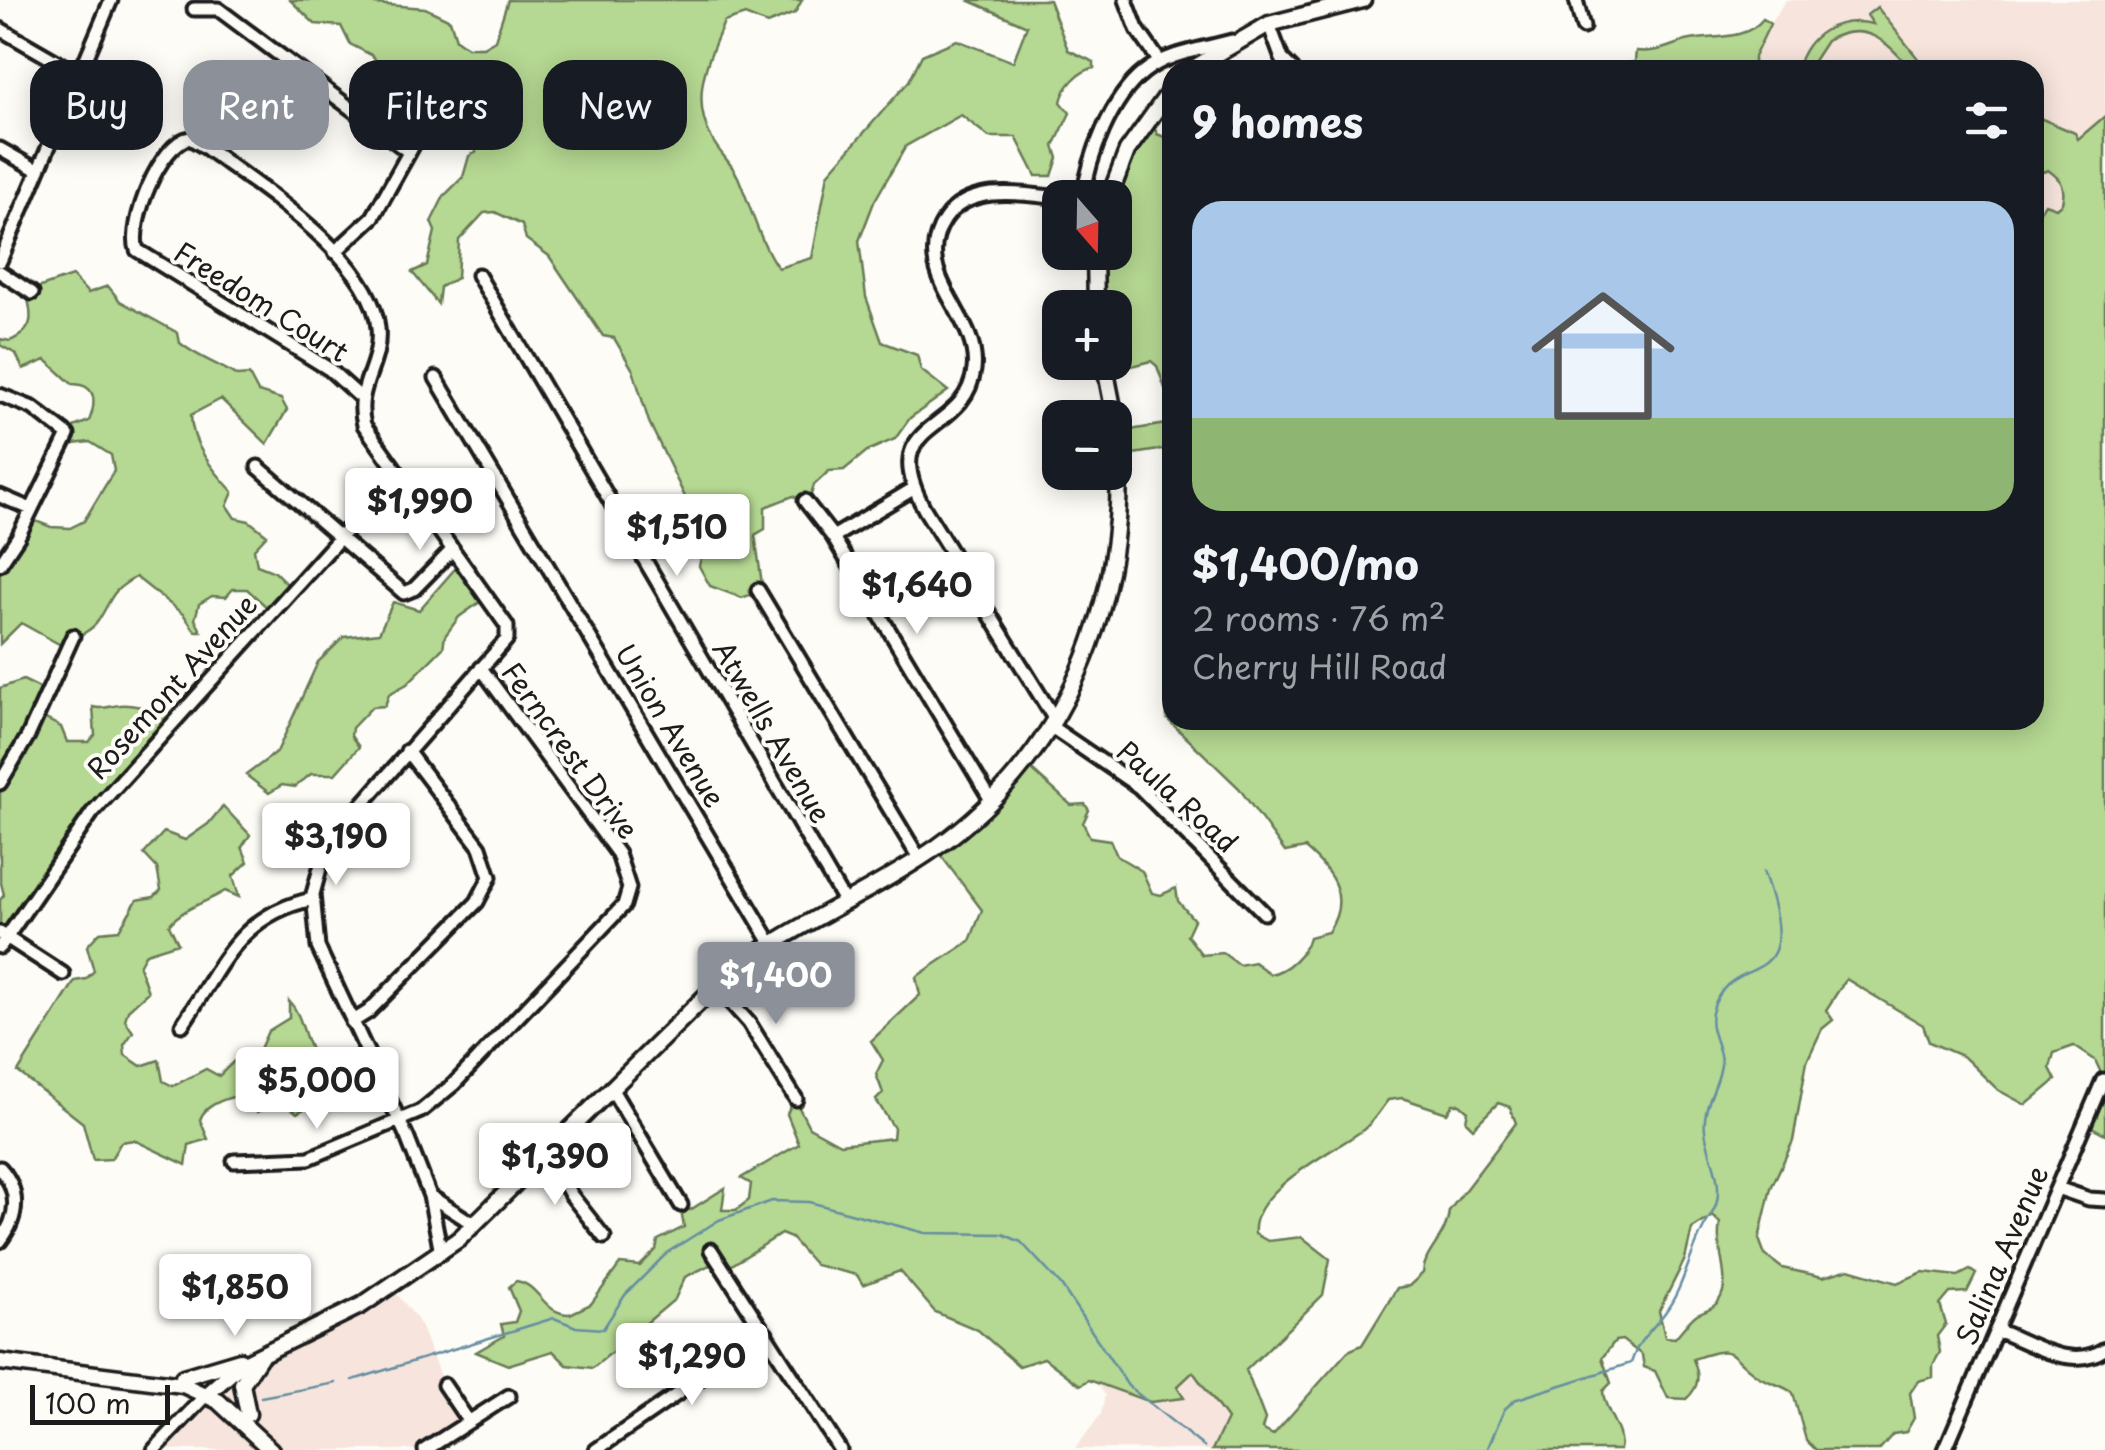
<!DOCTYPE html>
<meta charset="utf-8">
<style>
:root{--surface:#171b24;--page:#20242c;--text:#f1f3f6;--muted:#9ea1a6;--line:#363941;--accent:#8c9099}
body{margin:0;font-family:"Playpen Sans",sans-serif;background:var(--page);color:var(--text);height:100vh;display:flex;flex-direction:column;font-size:38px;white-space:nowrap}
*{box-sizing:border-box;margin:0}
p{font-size:32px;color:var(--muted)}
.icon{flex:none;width:55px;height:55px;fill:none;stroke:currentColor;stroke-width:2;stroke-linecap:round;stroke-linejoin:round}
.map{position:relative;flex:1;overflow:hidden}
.drawer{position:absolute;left:1162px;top:60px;width:882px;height:670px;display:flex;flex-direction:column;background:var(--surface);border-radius:30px;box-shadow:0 5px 25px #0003}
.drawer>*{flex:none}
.guide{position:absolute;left:30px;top:60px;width:950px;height:90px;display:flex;gap:20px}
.needle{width:65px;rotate:160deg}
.fabs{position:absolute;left:1042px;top:180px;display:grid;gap:20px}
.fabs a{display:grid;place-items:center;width:90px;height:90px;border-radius:20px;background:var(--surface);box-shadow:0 5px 25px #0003;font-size:50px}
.scale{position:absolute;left:30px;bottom:25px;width:140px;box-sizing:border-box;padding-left:10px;border:5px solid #1c1c1c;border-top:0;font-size:28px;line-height:35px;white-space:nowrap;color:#1c1c1c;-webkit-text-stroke:8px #fdfcf7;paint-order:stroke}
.price{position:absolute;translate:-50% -85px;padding:0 22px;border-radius:10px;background:#fff;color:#222;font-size:32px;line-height:65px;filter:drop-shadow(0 2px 5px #0008)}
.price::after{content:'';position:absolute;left:50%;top:60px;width:30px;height:22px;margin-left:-15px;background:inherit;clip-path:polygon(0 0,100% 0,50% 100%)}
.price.selected{background:var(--accent);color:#fff}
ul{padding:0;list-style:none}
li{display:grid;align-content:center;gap:20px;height:530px;padding:0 30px}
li+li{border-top:2px solid var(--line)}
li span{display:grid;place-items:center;height:310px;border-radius:30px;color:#555}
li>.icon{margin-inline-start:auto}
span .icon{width:180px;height:180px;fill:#fffc;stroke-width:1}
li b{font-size:42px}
h2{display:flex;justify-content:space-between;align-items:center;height:120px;padding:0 30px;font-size:42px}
.pill{padding:0 35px;border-radius:30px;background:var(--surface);box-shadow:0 5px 25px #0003;font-size:35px;line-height:90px}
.pill.selected{background:var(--accent);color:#fff}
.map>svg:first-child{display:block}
</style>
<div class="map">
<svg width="2105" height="1450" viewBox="0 0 2105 1450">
<rect width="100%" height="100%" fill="#fdfcf7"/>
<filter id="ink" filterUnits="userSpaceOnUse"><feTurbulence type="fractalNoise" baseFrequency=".01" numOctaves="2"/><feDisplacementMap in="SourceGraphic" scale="20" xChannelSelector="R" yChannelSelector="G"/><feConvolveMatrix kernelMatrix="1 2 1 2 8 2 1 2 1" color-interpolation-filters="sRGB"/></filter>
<g filter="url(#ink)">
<path fill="#f7e5dd" d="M1786,0H2105V463L2035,415V70H1738Z
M392,1288L418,1320L442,1381L467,1420L427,1450H164L157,1443L248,1366Z
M1193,1372L1227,1419L1212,1450L1075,1449L1101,1414L1105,1395L1097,1384L1150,1402Z"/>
<path fill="#b5d892" stroke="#687a57" stroke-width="2.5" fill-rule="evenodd" d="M290,0H370L375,4L425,8L450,20L456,39L467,47H483L495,40L508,0H802L795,13L767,24L745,15L724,22C708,60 689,98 712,139C719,153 731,162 738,177C751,207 759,241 778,268L812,258L828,174L909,81L922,55L957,40L1013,62L1027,26L968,0H1049L1068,50L1094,62V68C1078,71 1064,87 1061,102L1070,113L1054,146L1058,158L1052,176H1036L1016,137H989L961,115L906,146L874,202L859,241L866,297L882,342L917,355L921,370L948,391L910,418L895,439L867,451L844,470L829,471L814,485L808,504L793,496L765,507V529L755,535L762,584L760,591L742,598L710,586L699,566L704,545L699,526L649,422L633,370L614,338L603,336L549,256L526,239L522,225L495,212L484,213L459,240L457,278L440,287L438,304L412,272L427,265L435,231L431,222L444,196L463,177L469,156L476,152L477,131C455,110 431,110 417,82L391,84L373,56L350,44L341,26L315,24Z
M1877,7L1927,70H1911C1888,41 1864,19 1826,41L1807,70H1797C1806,34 1837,16 1873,24L1867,15Z
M1763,19L1770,24L1754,57V70H1615L1635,61L1636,51C1655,53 1665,48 1682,42C1707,34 1744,43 1763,19Z
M1150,116L1157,134L1172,140V392L1166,391L1157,366L1151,361L1107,372L1104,363L1115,362V308L1095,307L1096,253L1115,252V198L1108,197Z
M2035,116L2075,133L2078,139L2105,116V1134L2086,1124L2104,1079L2095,1060L2074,1046L2054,1053L2050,1068L2056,1080L2026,1105L1998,1090L1964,1057L1929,1042L1923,1025L1846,979L1826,1010L1833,1020L1822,1029L1807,1061L1793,1141L1771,1188L1759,1239L1765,1255L1782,1268L1823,1277L1849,1269L1897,1283L1923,1272L1958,1276L1970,1270L1976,1274L1967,1292L1950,1293L1940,1305L1946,1324L1937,1336L1940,1352L1933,1365V1377L1918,1381L1910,1393L1914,1418L1906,1432L1893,1434L1879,1450H1816L1806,1440L1793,1393C1782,1384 1767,1383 1756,1375C1726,1354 1738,1343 1693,1359C1699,1374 1701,1386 1686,1399L1668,1398L1655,1371L1644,1367L1642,1355L1622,1340L1615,1341L1602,1358L1611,1383L1603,1391C1604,1413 1624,1428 1620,1450H1212L1227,1419L1193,1372L1177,1387L1184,1398L1150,1402L1089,1380L1080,1385L1044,1358L1019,1366L978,1330L935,1312L900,1271L863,1285L857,1275L815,1265L791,1238L781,1234L724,1270L716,1262L685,1277L675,1299L593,1368L567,1365L553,1351L508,1365L476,1352L504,1336L501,1324L515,1322L519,1311L509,1287L516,1281C540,1284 542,1314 570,1314L591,1304L620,1264L640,1266L656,1250L658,1240L684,1227L680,1206L690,1210L725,1188L722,1210H736L749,1200L751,1184L741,1178L799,1144L787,1114L794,1098L809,1127L840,1144L893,1138L894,1128L876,1100L883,1093L876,1074L883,1060L871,1041L920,995L916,977L970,941L982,910L936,849L1024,763L1071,805L1085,804L1089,810L1083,823L1090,837L1110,840L1117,856L1142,871L1152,893L1161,895L1176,888L1178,901L1194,920L1187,935L1202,955L1223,953L1239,965L1254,962L1270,974C1287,971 1305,954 1309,937L1328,932C1351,898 1333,872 1305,848L1285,852L1239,788L1167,719L1166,695L1172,692V720H2035V219L2045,204L2056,208L2062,203C2066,187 2062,180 2048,170L2043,172L2035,162ZM1402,1098L1447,1113L1453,1104H1460L1468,1111L1466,1121L1473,1128L1498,1103L1510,1107L1516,1123L1449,1211C1447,1238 1424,1251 1423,1273L1409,1286L1397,1288L1362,1345L1348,1351L1273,1435L1262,1429L1265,1419L1246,1370L1323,1295L1330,1259L1302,1237L1268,1241L1255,1234C1250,1190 1333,1152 1363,1130C1373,1122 1380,1110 1388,1100ZM1713,1216L1720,1223C1714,1252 1734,1280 1718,1302C1712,1309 1705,1310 1697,1314C1689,1320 1682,1330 1675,1338L1665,1337L1659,1311L1685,1259L1692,1229Z
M72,276L88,293L108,286L120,301L178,333L180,343C198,358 218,363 237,376L249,375L258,392L281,399L287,410L267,444L221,399L191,415C191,445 214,471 233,492L227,506L235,518L249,521L267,535L254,549L257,565L275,572L291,588L271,611L247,589H233L226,597L212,596L199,604L195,619L201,631H195L184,615L136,577C108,593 114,597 98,621C90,634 75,633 68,649L21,623L0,644V565L28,518L51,527L70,528L84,521L114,471L111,455L90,442L64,445L66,430L89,421C97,401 96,384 72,384L46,360L23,369L16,354L0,345V339L10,341C35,330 33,316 26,292Z
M1172,423V448L1120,456L1118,432Z
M460,563L487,597L459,617L445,636L443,648L407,684L389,694L385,706L372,707L352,728L351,736L359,747L335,774H311L295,787L282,785L269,793L246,775L277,752L318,662L344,637L379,633L393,602L419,610Z
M23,680L48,692L38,715L61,727L67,742H89L95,735L93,707C106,710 108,706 120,705C137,703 146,712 164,706L177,718L91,814L7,938L0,934V900L4,895L0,879V688Z
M223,806L250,835L242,847L248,862L233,876L239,897L225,891C206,903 184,907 169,925L178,943L146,953L139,966L148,992L128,1010L125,1020L133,1032L124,1045L125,1055L141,1066L159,1060L163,1081L173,1086L206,1069L219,1076L234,1061L255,1060L268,1031L289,1018V1001C307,1020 302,1051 325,1065L309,1076L317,1102L297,1113C285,1102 270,1104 257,1112L248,1097C233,1094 204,1104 200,1120L208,1139L189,1145L186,1165L134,1140L121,1142L111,1159L93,1160L83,1123L18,1072L75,981L86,979L94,971L87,946L100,932L119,930L137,900L154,897L161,890L157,868L144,854L164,832L185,840L208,824Z"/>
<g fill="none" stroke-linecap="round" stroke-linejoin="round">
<path stroke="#668ea1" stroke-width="2.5" d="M353,1380L554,1318L576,1327L603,1329L625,1295L668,1252L719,1220L772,1201L809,1202L925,1233L1003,1234L1021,1242L1061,1285L1128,1386L1204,1447
M261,1397L336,1383
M1487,1450L1504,1410L1514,1400L1631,1363C1641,1335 1647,1336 1664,1314C1683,1289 1688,1259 1702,1231C1706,1222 1713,1214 1716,1205C1724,1180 1707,1154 1705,1130C1702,1106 1718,1088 1721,1065C1722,1047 1708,1032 1712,1013C1728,944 1811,1003 1763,871"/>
<g stroke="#1c1c1c" stroke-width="19">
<path id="minor" d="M1126,0L1137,29L1160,62
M1576,0L1583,27
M194,9H218L409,152
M1269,24L1282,59L1293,70
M0,29L78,74
M0,149L37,170
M1083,198C1089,157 1110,99 1144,72C1167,53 1204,49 1232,41
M335,252L373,217L439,99
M0,261L111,0
M0,272L32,293
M478,275L844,901
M436,378L771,943
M0,395L33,408L68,435L18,537L0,564
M359,396L329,369L137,250C128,224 160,142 190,138L205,147C258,187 372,257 378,328C382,366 354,387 364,425L507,626V639L337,833L322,861L313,894L318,947L407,1137L430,1196L441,1253
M258,467L404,593L414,589L453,549
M0,496L31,509
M805,501L833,537L991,800
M833,537L913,489
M758,590L919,858
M1054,718L925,510C874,418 965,437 974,370C981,316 908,275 945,219C969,183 1024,194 1060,198
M1050,726L1139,787L1264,913
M0,783L28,736L73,636
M0,933L63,974
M0,947L92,813L398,473
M715,985L749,1023L796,1099
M352,1022L368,1012L477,902L490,877L480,847L407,751
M182,1025C222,967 237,915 313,899
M611,1088L681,1205
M547,1153L571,1195L604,1237
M234,1161L309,1158L421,1111L454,1084L624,905L629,888L618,854L481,668
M0,1168C20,1190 19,1217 0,1241
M2057,1188L2089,1199L2105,1200
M430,1196L475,1225
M711,1250L840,1450
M1996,1330C2031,1342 2070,1372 2105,1349
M444,1385L469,1422
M154,1450L207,1394
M425,1450L509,1396
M596,1450L766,1333
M1945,1450L2103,1080"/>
</g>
<g stroke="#1c1c1c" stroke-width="21">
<path id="major" d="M1190,70L1269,24L1363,0
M1109,198L1127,151L1172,88
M1095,252L1096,308
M1104,362L1115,418
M0,1362L183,1385L218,1401L271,1450
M183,1377L240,1360
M207,1394L240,1365L362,1305L459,1239L728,974C794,924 870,894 937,847C1074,751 1135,581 1115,418
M248,1414L242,1384L260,1357"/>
</g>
<use href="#minor" stroke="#fdfcf7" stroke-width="11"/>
<use href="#major" stroke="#fdfcf7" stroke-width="14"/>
</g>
</g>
<g text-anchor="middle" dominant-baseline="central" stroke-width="8" stroke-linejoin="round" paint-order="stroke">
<g font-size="28" fill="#1c1c1c" stroke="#fdfcf7">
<text transform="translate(262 301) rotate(32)">Freedom Court</text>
<text transform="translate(171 686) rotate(-48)">Rosemont Avenue</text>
<text transform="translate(671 725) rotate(59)">Union Avenue</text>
<text transform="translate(773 731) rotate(60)">Atwells Avenue</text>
<text transform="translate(571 750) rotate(54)">Ferncrest Drive</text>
<text transform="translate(1178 796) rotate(42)">Paula Road</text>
<text transform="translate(2001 1255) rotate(-67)">Salina Avenue</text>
</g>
</g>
</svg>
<div class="fabs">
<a><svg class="needle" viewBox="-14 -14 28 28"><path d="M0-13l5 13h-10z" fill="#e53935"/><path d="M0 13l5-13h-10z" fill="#9ea1a6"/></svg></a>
<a>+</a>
<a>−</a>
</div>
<div class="scale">100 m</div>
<b class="price" style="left:420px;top:553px">$1,990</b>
<b class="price" style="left:677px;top:579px">$1,510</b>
<b class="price" style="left:917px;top:637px">$1,640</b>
<b class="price" style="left:336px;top:888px">$3,190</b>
<b class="price selected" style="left:776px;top:1027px">$1,400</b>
<b class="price" style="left:317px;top:1132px">$5,000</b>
<b class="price" style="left:555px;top:1208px">$1,390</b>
<b class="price" style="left:235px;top:1339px">$1,850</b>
<b class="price" style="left:692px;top:1408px">$1,290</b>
<div class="guide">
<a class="pill">Buy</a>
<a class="pill selected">Rent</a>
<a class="pill">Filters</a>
<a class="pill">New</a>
</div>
<section class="drawer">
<h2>9 homes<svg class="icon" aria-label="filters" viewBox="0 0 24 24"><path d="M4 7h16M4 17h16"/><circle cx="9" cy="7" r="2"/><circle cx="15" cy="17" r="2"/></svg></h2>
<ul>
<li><span style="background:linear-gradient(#a9c7e8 70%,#8fb573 0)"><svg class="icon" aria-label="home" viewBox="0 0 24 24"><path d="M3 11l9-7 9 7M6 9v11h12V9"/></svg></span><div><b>$1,400/mo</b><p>2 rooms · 76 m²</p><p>Cherry Hill Road</p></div></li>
</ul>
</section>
</div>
